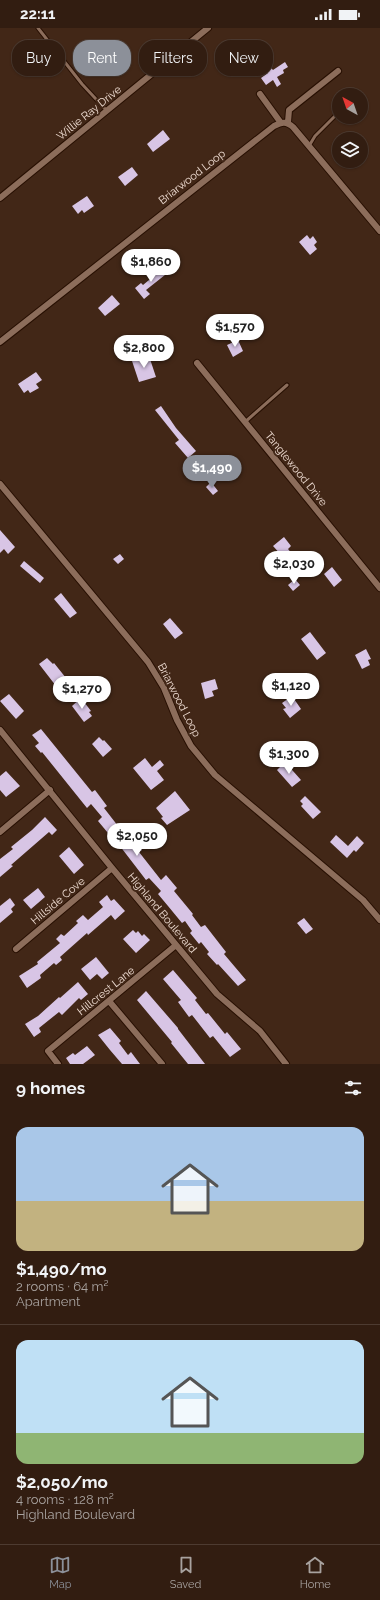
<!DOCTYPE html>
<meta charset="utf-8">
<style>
:root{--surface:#321d11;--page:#3a261a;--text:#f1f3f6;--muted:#a8a29f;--line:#4d3b31;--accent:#8c9099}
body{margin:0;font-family:Raleway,sans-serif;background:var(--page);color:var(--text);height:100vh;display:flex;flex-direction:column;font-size:15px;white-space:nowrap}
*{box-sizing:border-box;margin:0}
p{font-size:13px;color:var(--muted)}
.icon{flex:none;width:22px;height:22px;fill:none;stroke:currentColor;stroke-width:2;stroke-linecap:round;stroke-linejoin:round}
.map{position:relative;height:1036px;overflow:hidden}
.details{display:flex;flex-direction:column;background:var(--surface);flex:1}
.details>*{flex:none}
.guide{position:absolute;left:12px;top:12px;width:356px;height:36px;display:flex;gap:8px}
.needle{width:26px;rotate:320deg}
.buttons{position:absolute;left:332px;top:60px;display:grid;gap:8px}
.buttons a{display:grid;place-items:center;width:36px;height:36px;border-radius:50%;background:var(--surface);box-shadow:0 1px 3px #0004,0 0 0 1px var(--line);font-size:20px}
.price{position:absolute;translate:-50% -34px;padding:0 9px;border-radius:14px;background:#fff;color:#222;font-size:13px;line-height:26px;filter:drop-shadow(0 1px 2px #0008)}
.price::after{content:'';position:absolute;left:50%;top:24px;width:12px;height:9px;margin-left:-6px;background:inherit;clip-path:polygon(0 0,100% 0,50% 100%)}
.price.selected{background:var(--accent);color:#fff}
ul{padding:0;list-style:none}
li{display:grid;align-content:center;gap:8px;height:212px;padding:0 16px}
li+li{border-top:1px solid var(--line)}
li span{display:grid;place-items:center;height:124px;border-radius:12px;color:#555}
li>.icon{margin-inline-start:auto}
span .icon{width:72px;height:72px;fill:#fffc;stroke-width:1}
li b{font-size:17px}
h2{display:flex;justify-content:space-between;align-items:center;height:48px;padding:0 16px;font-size:17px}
.chip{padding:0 14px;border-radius:16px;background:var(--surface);box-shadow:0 1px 3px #0004,0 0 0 1px var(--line);font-size:14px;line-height:36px}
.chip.selected{background:var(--accent);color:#fff}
.status{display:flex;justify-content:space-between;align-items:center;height:28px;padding:0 20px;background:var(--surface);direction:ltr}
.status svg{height:11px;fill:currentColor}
.tabs{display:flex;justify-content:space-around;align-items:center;height:56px;border-top:1px solid var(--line);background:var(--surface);font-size:11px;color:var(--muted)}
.tabs a{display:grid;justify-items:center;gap:2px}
.tabs .selected{color:var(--accent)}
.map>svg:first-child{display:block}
</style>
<div class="status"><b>22:11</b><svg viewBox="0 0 49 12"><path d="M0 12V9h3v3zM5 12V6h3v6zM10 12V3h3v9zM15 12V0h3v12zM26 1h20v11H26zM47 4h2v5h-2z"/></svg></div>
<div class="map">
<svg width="380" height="1036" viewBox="0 0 380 1036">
<rect width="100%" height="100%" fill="#422717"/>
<path fill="#d8c5e5" d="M285,34L288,39L283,42L284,45L277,49L281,56L277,59L273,52L266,57L261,50L268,45L266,43L271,40L273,42Z
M163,102L170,111L153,124L147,116Z
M132,139L138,147L125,158L118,149Z
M87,168L94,178L84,185L82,182L78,186L72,178Z
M307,207L310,211L313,208L317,214L314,217L317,221L310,227L299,214Z
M166,238L170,243L146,262L150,266L144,271L135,260L141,255L143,257Z
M112,267L120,276L105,288L98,280Z
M238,312L243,323L233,329L227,317Z
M149,328L156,349L139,354L132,333Z
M36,344L42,352L36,356L39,360L30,365L28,362L24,365L18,356Z
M161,378L176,400L196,423L188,430L175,415L179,412L155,382Z
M211,454L218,463L213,467L206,459Z
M0,502L15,519L8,526L4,521L0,525Z
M284,509L291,518L288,521L298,533L289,540L281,531L283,529L273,518Z
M120,526L124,531L118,536L113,531Z
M24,533L44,550L40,555L20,538Z
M332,539L342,552L334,559L324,546Z
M295,551L300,557L293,563L288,557Z
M61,565L77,585L70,590L54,571Z
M170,590L183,605L175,611L163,596Z
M310,604L326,625L317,632L301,611Z
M366,621L371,631L368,632L370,637L362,641L355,627Z
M47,630L53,636L54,635L66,650L56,658L39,636Z
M215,651L218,661L212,663L214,668L205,671L201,655Z
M9,666L24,683L16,691L0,673Z
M292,668L301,681L290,690L283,681L286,680L282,675Z
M81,670L91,683L89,684L92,688L84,694L72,678Z
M41,701L92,764L95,762L107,778L104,780L125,807L128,805L142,822L139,824L161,852L166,847L177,860L174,863L193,886L192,887L201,899L205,897L226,924L224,926L246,952L238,958L218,936L217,937L207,926L209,924L201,914L199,916L190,905L192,903L185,893L182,895L168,878L158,866L161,863L149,850L146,852L113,809L109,804L108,805L98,793L102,789L91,776L87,780L42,724L41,725L35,718L39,715L32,707Z
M99,709L103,713L104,712L112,721L103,729L92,716Z
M145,730L152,739L160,732L164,737L157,743L164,752L151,762L133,740Z
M285,734L301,752L292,759L277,742Z
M6,743L20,758L6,769L0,762V748Z
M175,763L190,782L167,797L161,790L163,789L156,780Z
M305,768L321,784L313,791L301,778L303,776L300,773Z
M45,789L57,802L52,807L49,804L11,837L13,838L0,849V831L13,821L11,819L32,802Z
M336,807L348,818L357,808L364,815L356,824L354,822L347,830L330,814Z
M69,819L84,837L74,846L59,828Z
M38,860L45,869L31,881L23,872Z
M107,867L111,873L114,871L125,883L115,892L111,887L88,907L87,905L60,929L62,932L56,937L54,935L40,947L41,950L27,960L19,948L38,936L37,934L60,915L56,911L61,906L64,908L78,895L76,893L83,887L88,892L103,879L99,874Z
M10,870L15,877L11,881L13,884L0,895V878Z
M304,890L313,901L306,906L297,895Z
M133,902L136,905L138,903L142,908L144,906L150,912L136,925L123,911Z
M96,929L109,945L102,951L97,946L90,952L81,941Z
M173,942L197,970L195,972L206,986L208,985L225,1006L227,1004L241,1021L230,1029L213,1008L210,1010L192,987L189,989L178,974L181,972L163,951Z
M78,954L88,966L81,972L79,970L62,987L59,984L39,1000L41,1004L34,1009L25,996L38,988L59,969L60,970Z
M146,963L178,1000V1001L205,1036H188L171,1015L172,1014L137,972Z
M110,1000L121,1013L119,1015L128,1027L131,1024L140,1036H122L110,1022L98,1007Z
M87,1018L95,1027L83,1036H70L66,1030L73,1025L75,1027Z"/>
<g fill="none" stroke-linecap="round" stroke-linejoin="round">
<g stroke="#270f02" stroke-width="5">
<path id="lane" d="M38,0L82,56L107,83
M309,118L315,108L339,84
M245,394L287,357"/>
</g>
<g stroke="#270f02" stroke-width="8">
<path id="street" d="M260,66L281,95
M288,94L289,82L338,43
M0,170L208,0
M0,314L274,98C282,94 286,93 293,99L380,203
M197,335L380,560
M0,456L148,634L164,660L177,692L191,718L215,747L363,872L380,892
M0,702L112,840L217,966L260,1003L286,1036
M0,804L50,762
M16,921L112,840
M109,973L162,1036
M58,1036L48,1023L176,917"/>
</g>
<use href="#lane" stroke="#8c6d5b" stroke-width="3"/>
<use href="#street" stroke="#8c6d5b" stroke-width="6"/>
</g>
<g text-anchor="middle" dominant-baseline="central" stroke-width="4" stroke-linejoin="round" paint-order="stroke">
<g font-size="11" fill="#efddd3" stroke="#422717">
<text transform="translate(89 85) rotate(-39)">Willie Ray Drive</text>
<text transform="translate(192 149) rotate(-38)">Briarwood Loop</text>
<text transform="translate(296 441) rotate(51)">Tanglewood Drive</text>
<text transform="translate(179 672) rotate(63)">Briarwood Loop</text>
<text transform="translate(58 873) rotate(-40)">Hillside Cove</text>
<text transform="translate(162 885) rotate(50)">Highland Boulevard</text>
<text transform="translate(106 963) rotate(-39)">Hillcrest Lane</text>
</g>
</g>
</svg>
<div class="buttons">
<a><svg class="needle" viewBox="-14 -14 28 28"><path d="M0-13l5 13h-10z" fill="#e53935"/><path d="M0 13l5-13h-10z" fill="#a8a29f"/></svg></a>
<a><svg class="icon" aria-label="layers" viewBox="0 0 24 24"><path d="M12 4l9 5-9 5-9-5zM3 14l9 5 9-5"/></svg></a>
</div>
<b class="price" style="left:151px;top:255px">$1,860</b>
<b class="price" style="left:235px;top:320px">$1,570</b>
<b class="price" style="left:144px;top:341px">$2,800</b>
<b class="price selected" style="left:212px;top:461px">$1,490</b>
<b class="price" style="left:294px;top:557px">$2,030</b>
<b class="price" style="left:291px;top:679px">$1,120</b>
<b class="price" style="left:82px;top:682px">$1,270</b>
<b class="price" style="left:289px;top:747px">$1,300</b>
<b class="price" style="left:137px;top:829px">$2,050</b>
<div class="guide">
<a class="chip">Buy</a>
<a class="chip selected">Rent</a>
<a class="chip">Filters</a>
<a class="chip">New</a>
</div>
</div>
<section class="details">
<h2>9 homes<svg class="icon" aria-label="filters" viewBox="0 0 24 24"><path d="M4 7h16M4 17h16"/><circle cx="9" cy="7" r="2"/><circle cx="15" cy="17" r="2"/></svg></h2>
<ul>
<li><span style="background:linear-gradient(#a9c7e8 60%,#c2b280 0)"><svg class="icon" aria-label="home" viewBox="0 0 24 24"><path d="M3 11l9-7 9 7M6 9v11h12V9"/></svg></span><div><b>$1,490/mo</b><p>2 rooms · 64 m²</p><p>Apartment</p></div></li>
<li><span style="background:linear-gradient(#bfe0f5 75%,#8fb573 0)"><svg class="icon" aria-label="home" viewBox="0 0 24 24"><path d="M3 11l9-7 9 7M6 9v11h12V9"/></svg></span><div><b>$2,050/mo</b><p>4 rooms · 128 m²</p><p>Highland Boulevard</p></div></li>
</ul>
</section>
<nav class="tabs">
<a class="selected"><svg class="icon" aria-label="map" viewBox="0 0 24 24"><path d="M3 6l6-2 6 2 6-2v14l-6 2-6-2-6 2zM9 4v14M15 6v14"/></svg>Map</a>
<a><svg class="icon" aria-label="saved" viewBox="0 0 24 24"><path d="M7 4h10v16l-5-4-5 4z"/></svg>Saved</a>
<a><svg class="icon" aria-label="home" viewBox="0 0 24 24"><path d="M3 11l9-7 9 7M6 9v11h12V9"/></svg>Home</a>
</nav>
